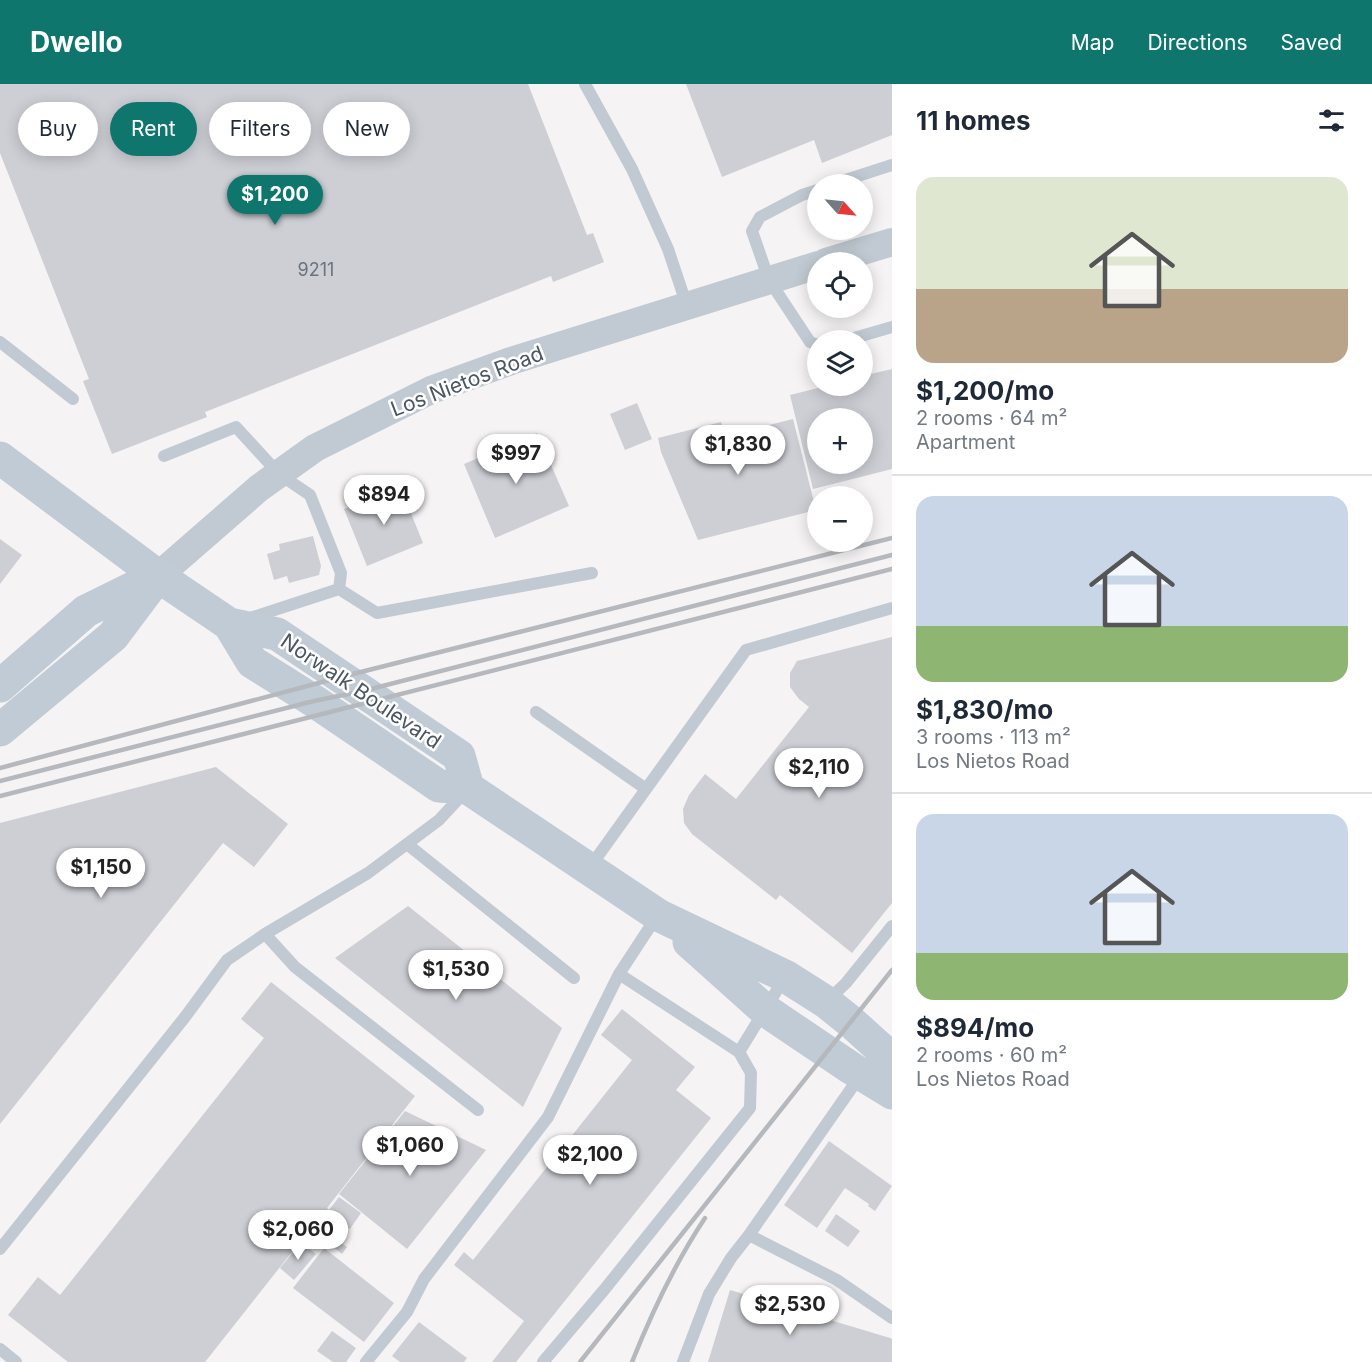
<!DOCTYPE html>
<meta charset="utf-8">
<style>
:root{--surface:#fff;--page:#f2f2f3;--text:#1f2937;--muted:#747a83;--line:#e0e1e3;--accent:#0f766e}
body{margin:0;font-family:Inter,sans-serif;background:var(--page);color:var(--text);height:100vh;display:flex;flex-direction:column;font-size:22px;white-space:nowrap}
*{box-sizing:border-box;margin:0}
p{font-size:20px;color:var(--muted)}
.icon{flex:none;width:33px;height:33px;fill:none;stroke:currentColor;stroke-width:2;stroke-linecap:round;stroke-linejoin:round}
.map{position:relative;flex:1;overflow:hidden}
.sheet{display:flex;flex-direction:column;background:var(--surface);width:480px}
.sheet>*{flex:none}
.banner{position:absolute;left:18px;top:18px;width:570px;height:54px;display:flex;gap:12px}
.needle{width:39px;rotate:117deg}
.controls{position:absolute;left:807px;top:90px;display:grid;gap:12px}
.controls a{display:grid;place-items:center;width:66px;height:66px;border-radius:50%;background:var(--surface);box-shadow:0 3px 15px #0003;font-size:30px}
.price{position:absolute;translate:-50% -51px;padding:0 14px;border-radius:21px;background:#fff;color:#222;font-size:20px;line-height:39px;filter:drop-shadow(0 2px 3px #0008)}
.price::after{content:'';position:absolute;left:50%;top:36px;width:18px;height:14px;margin-left:-9px;background:inherit;clip-path:polygon(0 0,100% 0,50% 100%)}
.price.current{background:var(--accent);color:#fff}
ul{padding:0;list-style:none}
li{display:grid;align-content:center;gap:12px;height:318px;padding:0 24px}
li+li{border-top:2px solid var(--line)}
li span{display:grid;place-items:center;height:186px;border-radius:18px;color:#555}
li>.icon{margin-inline-start:auto}
span .icon{width:108px;height:108px;fill:#fffc;stroke-width:1}
li b{font-size:26px}
h2{display:flex;justify-content:space-between;align-items:center;height:72px;padding:0 24px;font-size:26px}
.chip{padding:0 21px;border-radius:27px;background:var(--surface);box-shadow:0 3px 15px #0003;font-size:21px;line-height:54px}
.chip.current{background:var(--accent);color:#fff}
header{display:flex;align-items:center;gap:36px;box-sizing:border-box;height:84px;padding:0 30px;background:var(--accent);color:#fff}
header strong{font-size:28px}
nav{display:flex;gap:33px;margin-inline-start:auto;font-size:21px}
main{display:flex;flex:1;min-height:0}
.map>svg:first-child{display:block}
</style>
<header>
<strong>Dwello</strong>
<nav><a>Map</a><a>Directions</a><a>Saved</a></nav>
</header>
<main>
<div class="map">
<svg width="892" height="1278" viewBox="0 0 892 1278">
<rect width="100%" height="100%" fill="#f5f3f3"/>
<path fill="#cdcfd5" fill-rule="evenodd" d="M0,0H528L587,151L593,149L604,178L553,198L551,192L205,328L207,333L112,370L83,297L89,295L0,69Z
M686,0H892V51L822,79L814,56L722,93Z
M892,285V385L813,405L790,311L826,302H862V292ZM818,334H862V380H818Z
M637,319L652,355L625,366L610,330Z
M793,335L816,426L698,456L661,368L658,354L721,338L725,352Z
M537,349L569,422L495,454L464,380Z
M400,402L423,459L367,482L344,425Z
M313,452L321,482L319,491L289,499L287,492L274,496L267,470L280,466L279,460Z
M0,455L22,471L0,500Z
M892,553V819L852,869L780,811L776,816L692,750L684,739L683,725L689,711L705,690L736,715L809,623L799,615L790,603V589L797,577Z
M216,683L288,740L254,783L223,759L0,1040V739Z
M408,822L562,944L523,1023L335,874Z
M271,898L415,1012L327,1124L329,1126L339,1113L361,1129L350,1145L341,1138L331,1151L347,1163L342,1170L312,1146L316,1141L314,1140L205,1278H68L8,1231L38,1193L60,1211L264,954L241,935Z
M622,925L695,983L676,1006L711,1034L516,1278H492L524,1237L454,1181L464,1168L473,1176L632,976L601,951Z
M405,1027L486,1066L407,1165L339,1110Z
M829,1057L892,1102L875,1127L868,1122L869,1120L845,1104L817,1144L784,1121Z
M836,1130L860,1147L848,1163L825,1147Z
M301,1158L316,1170L294,1196L280,1184Z
M324,1164L394,1219L364,1258L293,1204Z
M730,1206L890,1254L892,1255V1278H708Z
M419,1238L467,1274L464,1278H400L392,1272Z
M332,1247L356,1264L346,1278H333L317,1267Z"/>
<g fill="none" stroke-linecap="round" stroke-linejoin="round">
<path stroke="#c1cad2" stroke-width="12" d="M585,0L632,85L668,165L687,222
M833,100L892,81
M818,106L802,111L760,133L752,147L769,196L810,258L818,261
M847,256L892,243
M0,258L73,315
M164,372L236,343L279,390L310,411L341,489L339,505
M247,535L339,505L377,529L592,489
M536,628L646,705
M407,760L574,894
M590,783L746,566L892,524
M265,850L295,883L478,1026
M619,890L657,832
M827,917L846,899L892,842
M749,1151L860,992
M0,1165L185,933L227,876L265,850L368,789L439,736L464,709
M0,1265L16,1278
M366,1278L407,1228L424,1195L548,1033L619,890L739,968L785,893
M543,1278L604,1206L750,1024L751,989L739,968
M683,1278L709,1210L731,1174L749,1151L837,1196L892,1234"/>
<path stroke="#c1cad2" stroke-width="28" d="M826,178L892,158
M158,492L259,404L315,364L431,306L511,277L818,181"/>
<path stroke="#c1cbd6" stroke-width="33" d="M0,374L158,492L229,540L277,550L459,672L468,704
M229,540L252,578L314,617L439,702L468,704L658,831L785,892L826,918L851,938L892,975
M0,602L86,527L153,494
M0,646L113,552L158,492
M689,858L765,926L851,984L892,1009"/>
<path stroke="#b5b8bd" stroke-width="4.5" d="M0,684L341,593L892,454
M0,697L314,617L363,607L892,471
M0,712L892,485
M580,1278L892,886
M632,1278C652,1228 675,1179 705,1134"/>
</g>
<g text-anchor="middle" dominant-baseline="central" stroke-width="5" stroke-linejoin="round" paint-order="stroke">
<g font-size="18" fill="#6b747e">
<text x="316" y="185">9211</text>
</g>
<g font-size="21" fill="#4a5661" stroke="#fff">
<text transform="translate(467 297) rotate(-21)">Los Nietos Road</text>
<text transform="translate(361 607) rotate(34)">Norwalk Boulevard</text>
</g>
</g>
</svg>
<div class="controls">
<a><svg class="needle" viewBox="-14 -14 28 28"><path d="M0-13l5 13h-10z" fill="#e53935"/><path d="M0 13l5-13h-10z" fill="#747a83"/></svg></a>
<a><svg class="icon" aria-label="locate" viewBox="0 0 24 24"><circle cx="12" cy="12" r="6"/><path d="M12 2v4M12 18v4M2 12h4M18 12h4"/></svg></a>
<a><svg class="icon" aria-label="layers" viewBox="0 0 24 24"><path d="M12 4l9 5-9 5-9-5zM3 14l9 5 9-5"/></svg></a>
<a>+</a>
<a>−</a>
</div>
<b class="price current" style="left:275px;top:142px">$1,200</b>
<b class="price" style="left:738px;top:392px">$1,830</b>
<b class="price" style="left:516px;top:401px">$997</b>
<b class="price" style="left:384px;top:442px">$894</b>
<b class="price" style="left:819px;top:715px">$2,110</b>
<b class="price" style="left:101px;top:815px">$1,150</b>
<b class="price" style="left:456px;top:917px">$1,530</b>
<b class="price" style="left:410px;top:1093px">$1,060</b>
<b class="price" style="left:590px;top:1102px">$2,100</b>
<b class="price" style="left:298px;top:1177px">$2,060</b>
<b class="price" style="left:790px;top:1252px">$2,530</b>
<div class="banner">
<a class="chip">Buy</a>
<a class="chip current">Rent</a>
<a class="chip">Filters</a>
<a class="chip">New</a>
</div>
</div>
<section class="sheet">
<h2>11 homes<svg class="icon" aria-label="filters" viewBox="0 0 24 24"><path d="M4 7h16M4 17h16"/><circle cx="9" cy="7" r="2"/><circle cx="15" cy="17" r="2"/></svg></h2>
<ul>
<li><span style="background:linear-gradient(#dfe7d0 60%,#b9a48a 0)"><svg class="icon" aria-label="home" viewBox="0 0 24 24"><path d="M3 11l9-7 9 7M6 9v11h12V9"/></svg></span><div><b>$1,200/mo</b><p>2 rooms · 64 m²</p><p>Apartment</p></div></li>
<li><span style="background:linear-gradient(#c9d6e8 70%,#8fb573 0)"><svg class="icon" aria-label="home" viewBox="0 0 24 24"><path d="M3 11l9-7 9 7M6 9v11h12V9"/></svg></span><div><b>$1,830/mo</b><p>3 rooms · 113 m²</p><p>Los Nietos Road</p></div></li>
<li><span style="background:linear-gradient(#c9d6e8 75%,#8fb573 0)"><svg class="icon" aria-label="home" viewBox="0 0 24 24"><path d="M3 11l9-7 9 7M6 9v11h12V9"/></svg></span><div><b>$894/mo</b><p>2 rooms · 60 m²</p><p>Los Nietos Road</p></div></li>
</ul>
</section>
</main>
